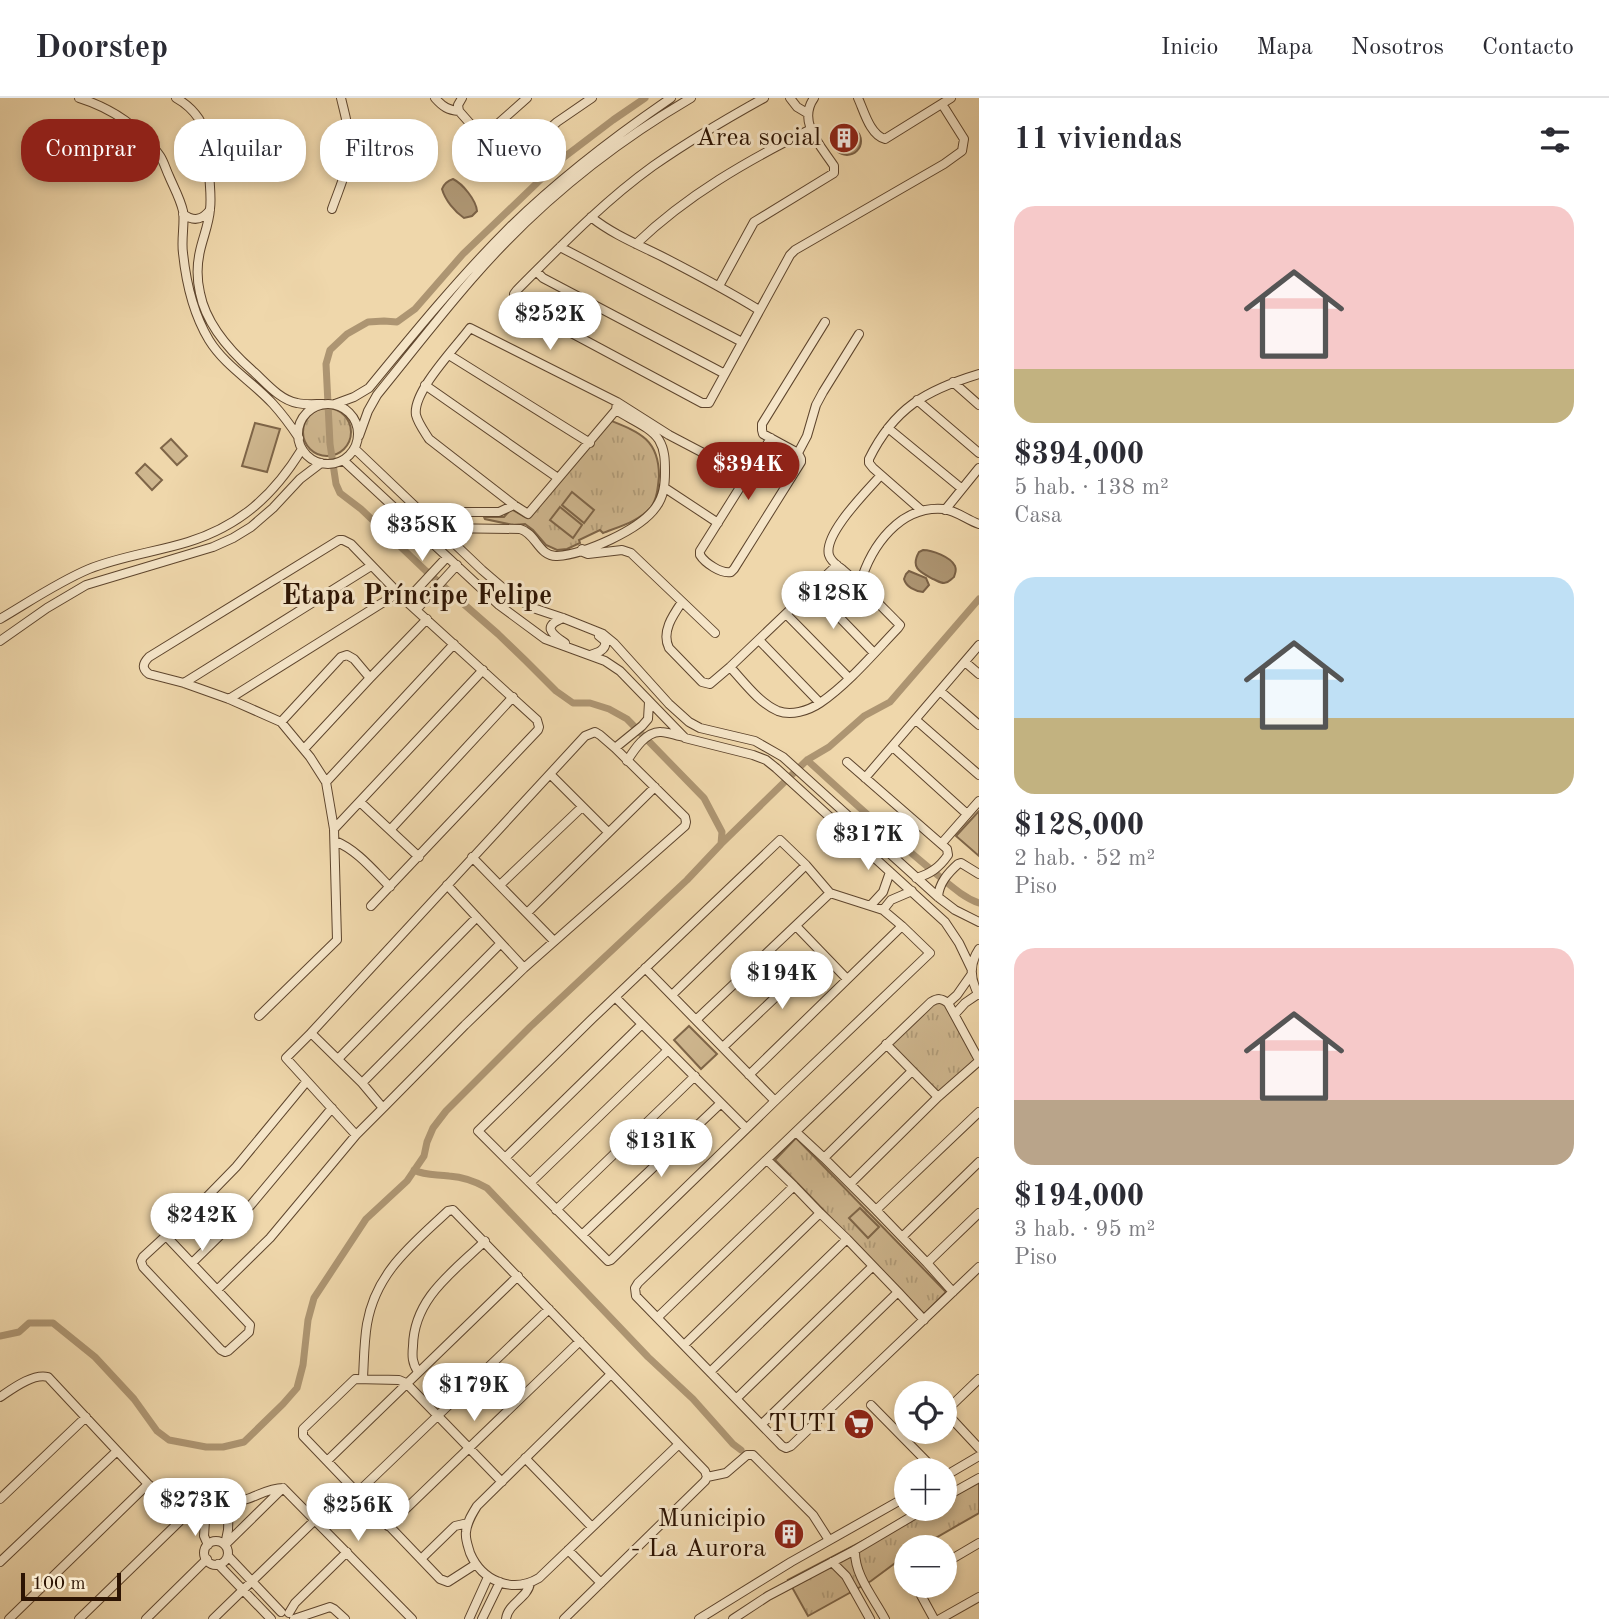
<!DOCTYPE html>
<html lang="es">
<meta charset="utf-8">
<style>
:root{--surface:#fff;--page:#f7f7f7;--text:#2b2b33;--muted:#7c7c81;--line:#e1e1e2;--accent:#8f2418}
body{margin:0;font-family:"Old Standard TT",serif;background:var(--page);color:var(--text);height:100vh;display:flex;flex-direction:column;font-size:26px;white-space:nowrap}
*{box-sizing:border-box;margin:0}
p{font-size:23px;color:var(--muted)}
.icon{flex:none;width:38px;height:38px;fill:none;stroke:currentColor;stroke-width:2;stroke-linecap:round;stroke-linejoin:round}
.map{position:relative;flex:1;overflow:hidden}
.panel{display:flex;flex-direction:column;background:var(--surface);width:630px}
.panel>*{flex:none}
.guide{position:absolute;left:21px;top:21px;width:665px;height:63px;display:flex;gap:14px}
.controls{position:absolute;left:894px;top:1283px;display:grid;gap:14px}
.controls a{display:grid;place-items:center;width:63px;height:63px;border-radius:50%;background:var(--surface);box-shadow:0 4px 10px #0003;font-size:35px}
.scale{position:absolute;left:21px;bottom:18px;width:100px;box-sizing:border-box;padding-left:7px;border:4px solid #2d1403;border-top:0;font-size:19px;line-height:24px;white-space:nowrap;color:#2d1403;-webkit-text-stroke:5px #f5e5c8;paint-order:stroke}
.price{position:absolute;translate:-50% -60px;padding:0 16px;border-radius:24px;background:#fff;color:#222;font-size:23px;line-height:46px;filter:drop-shadow(0 2px 4px #0008)}
.price::after{content:'';position:absolute;left:50%;top:42px;width:21px;height:16px;margin-left:-10px;background:inherit;clip-path:polygon(0 0,100% 0,50% 100%)}
.price.selected{background:var(--accent);color:#fff}
ul{padding:0;list-style:none}
li{display:grid;align-content:center;gap:14px;height:371px;padding:0 35px}
li span{display:grid;place-items:center;height:217px;border-radius:21px;color:#555}
li>.icon{margin-inline-start:auto}
span .icon{width:126px;height:126px;fill:#fffc;stroke-width:1}
li b{font-size:30px}
h2{display:flex;justify-content:space-between;align-items:center;height:84px;padding:0 35px;font-size:30px}
.chip{padding:0 24px;border-radius:28px;background:var(--surface);box-shadow:0 4px 10px #0003;font-size:24px;line-height:63px}
.chip.selected{background:var(--accent);color:#fff}
header{display:flex;align-items:center;gap:42px;box-sizing:border-box;height:98px;padding:0 35px;background:var(--surface);border-bottom:2px solid var(--line)}
header strong{font-size:33px}
nav{display:flex;gap:38px;margin-inline-start:auto;font-size:24px}
main{display:flex;flex:1;min-height:0}
.map>svg:first-child{display:block}
</style>
<header>
<strong>Doorstep</strong>
<nav><a>Inicio</a><a>Mapa</a><a>Nosotros</a><a>Contacto</a></nav>
</header>
<main>
<div class="map">
<svg width="979" height="1521" viewBox="0 0 979 1521">
<defs>
<pattern id="grass-tufts" width="24" height="20" patternUnits="userSpaceOnUse" patternTransform="scale(1.75)"><rect width="24" height="20" fill="#ceb68e"/><path d="M3 7l-1-3M5 7V3M7 7l1-3M15 17l-1-3M17 17v-4M19 17l1-3" fill="none" stroke="#b19c79"/></pattern>
</defs>
<rect width="100%" height="100%" fill="#efd7ab"/>
<filter id="stains"><feTurbulence type="fractalNoise" baseFrequency=".00286" numOctaves="4"/><feColorMatrix values="0 0 0 0 .2 0 0 0 0 .09 0 0 0 0 .02 0 0 0 .5 -.17"/></filter>
<radialGradient id="worn" r=".72"><stop offset=".6" stop-color="#630" stop-opacity="0"/><stop offset="1" stop-color="#630" stop-opacity=".3"/></radialGradient>
<path fill="url(#grass-tufts)" stroke="#7e6548" stroke-width="2" d="M303 334a24 24 0 1 1 48 0a24 24 0 1 1-48 0Z
M609,322C639,334 659,341 659,378C658,389 657,401 651,409C640,423 618,429 603,435L600,432L579,442L580,445L567,451L557,452L546,447L533,432L525,426L513,427L485,421L484,419H504L511,411L525,419Z
M942,901L979,962L938,999L886,946L931,904Z
M796,1040L946,1194L924,1216L775,1062Z
M979,1379V1415L920,1449H906V1457L871,1483L808,1518L788,1482L924,1411L945,1410V1398Z"/>
<path fill="#ceb68e" stroke="#7e6548" stroke-width="2" d="M255,325L280,331L267,374L242,368Z
M171,341L187,358L177,367L161,350Z
M145,366L162,382L152,392L136,375Z
M572,394L594,412L584,425L562,407Z
M560,409L582,427L573,440L550,422Z
M979,713V758L956,738Z
M689,928L717,956L701,971L674,942Z
M860,1110L879,1129L868,1140L849,1120Z"/>
<path fill="#ad9572" stroke="#7a6146" stroke-width="2" d="M833 43a14 14 0 1 1 28 0a14 14 0 1 1-28 0Z
M453,81C463,86 476,102 477,113L472,118L464,120C455,114 445,102 442,91C444,86 447,83 453,81Z
M923,452C932,452 951,459 955,468C957,473 955,475 954,479C950,482 949,485 944,485C940,485 936,482 933,481C920,474 910,470 919,454Z
M909,473L926,480L929,487L923,494C915,493 906,489 904,481L906,476Z"/>
<g fill="none" stroke-linecap="round" stroke-linejoin="round">
<path stroke="#ad9572" stroke-width="7" d="M807,662C849,700 890,738 934,774C948,785 962,799 979,805
M722,745L807,662L829,649L864,618L890,604L979,501
M414,1072C426,1078 436,1076 449,1078C463,1079 475,1083 487,1090L648,1259L693,1301L733,1346L741,1352
M0,1238L19,1234L29,1225H53L95,1259L134,1301L157,1333L169,1342L206,1349H223L244,1344L283,1306L297,1290L303,1267L308,1222L314,1200L366,1121L407,1083L424,1058L427,1044L433,1030L446,1013L530,929L687,782L721,746L722,734L704,700L627,621L609,611L590,605H573L556,593L525,562L498,536L426,473L361,411L340,395L336,386L330,346L326,266L330,252L347,236L368,224L384,223L397,224L415,211L463,156L563,60L613,22L645,0"/>
<g stroke="#5e452d" stroke-width="10">
<path id="minor" d="M79,0C111,10 142,30 160,58C164,64 166,72 169,78C174,90 180,100 183,113C185,124 181,142 183,155C186,184 194,217 209,242C225,268 253,284 273,306C283,317 291,328 299,340
M176,0C185,5 193,12 199,21C206,32 212,97 210,111C209,126 203,139 200,153C197,166 197,182 200,195C206,226 231,254 254,274C266,285 280,302 297,305C305,307 315,306 323,306
M435,0C443,9 448,12 459,13
M462,0L458,7L459,13L503,63L507,65L516,61L557,24L592,0
M764,0C726,21 689,43 653,68C603,104 560,149 517,192L514,196V203L521,208L702,305H709L790,157L795,152L944,66L962,53L964,41L942,6
M790,0L797,9L807,15
M858,0C864,13 870,37 885,41L951,0
M483,39L527,0
M332,111C340,88 352,64 349,39C348,26 344,13 341,0
M183,116C194,124 202,122 210,112
M591,119C612,136 639,147 663,159C696,176 728,193 759,212
M636,146C687,97 748,62 811,31
M560,149L742,244
M536,173L543,180L725,276
M719,188L754,124L834,75V68C821,48 797,24 814,0
M449,257L590,345
M953,284L979,307
M425,287L558,380
M917,302L979,355
M617,304L616,312L528,416L514,407L429,341C424,333 418,325 416,317C412,294 456,249 470,230L617,304L669,337L709,358
M335,306L354,299L369,290C414,235 459,180 509,130C559,81 614,39 671,0
M298 336a30 30 0 1 1 60 0a30 30 0 1 1-60 0Z
M888,330L961,390
M359,338L368,313L377,297C408,259 438,220 471,182C533,110 609,48 691,0
M771,340L700,453V457C705,465 721,476 731,474L734,471L801,364V361L798,355L763,336L762,332V326L825,224
M355,351L482,472L510,496L533,510L563,520L603,536L614,545L669,606L689,624L700,630L755,643L783,659L938,799L955,812L979,824
M798,355L807,338L816,307L823,294L859,236
M343,362L499,507L545,541L605,563L620,573L685,640L753,657L766,662L776,670L945,824L959,845L971,870
M665,390L718,425
M921,412L873,370L869,365V361C894,310 926,292 979,276
M945,412L979,370
M422,414H499L514,407
M438,430L520,431C536,435 539,459 557,458C585,456 640,432 656,409C664,398 665,386 665,374C665,363 665,352 659,342C651,329 629,321 616,312
M582,451L583,454L588,456L622,452L631,455L715,535
M860,486C871,448 900,407 944,411C957,413 967,422 979,426
M812,491L874,555
M406,503L447,459
M682,504C673,517 661,534 669,550L702,584L710,586L730,569L837,467
M416,512L457,467
M786,516L849,580
M563,520C543,528 550,535 565,545
M0,521C29,504 58,484 89,471C121,458 156,454 188,444C240,428 274,397 302,351
M759,542L820,605
M0,543L47,510L86,487L213,449L233,440L251,429L273,410L300,381L321,365
M590,557C597,555 607,552 605,543L599,538
M965,564L979,576
M730,569C744,584 759,605 778,613C791,618 808,613 820,605C848,586 874,555 898,530L900,527L898,525C880,507 863,489 843,472C838,468 831,464 829,457C823,436 868,392 881,377
M184,585L371,468
M940,593L979,627
M229,601L398,495
M916,622L979,677
M281,624L341,559L347,557L354,561L370,580
M595,634L600,637L615,650L685,719L686,724L685,728L524,870L465,927L383,1010L362,985L311,935L585,638Z
M893,649L967,716
M615,650L642,628L648,621L649,604
M304,651L370,580L427,521
M627,663C634,652 646,633 661,634C668,634 677,638 684,639
M847,664L947,751L948,757C939,770 930,776 916,780
M550,676L608,734
M865,680L979,547
M326,684L454,546
M360,704L419,759
M334,731L483,572
M390,732L513,599
M780,742L806,767L830,795L883,812L902,828L930,855L775,1003L611,1162L608,1163L478,1033L593,920Z
M335,743C357,752 373,772 390,789
M942,745L979,703
M472,759L554,843
M447,787L524,870
M500,787L582,709
M938,799C939,785 948,775 958,766L961,765L979,776
M871,807L883,794L890,774
M883,812L891,802L912,793
M527,815L655,689
M796,828L847,881
M979,851C969,866 970,882 979,897
M645,870L775,1003
M672,897L806,767
M615,899L746,1030
M948,905L957,897L971,877
M955,916L965,905L978,896
M259,918L337,842L334,731L326,684L310,659L281,624L229,601L184,585L149,576C142,571 142,566 149,559L339,442H343L351,446L406,503L537,622L539,629L538,632L371,808
M696,922L830,795
M311,935L286,960L356,1037L383,1010
M886,946L938,999L979,963
M723,949L822,855
M338,961L477,819
M979,962L948,905C941,900 938,900 931,904L638,1185L635,1190L636,1198L782,1348L786,1350L791,1348L979,1169
M749,977L902,828
M362,985L501,845
M796,1034L824,1060L912,973
M505,1060L642,926
M824,1060L850,1086L938,999
M767,1062L794,1088
M530,1085L668,952
M850,1086L876,1112L979,1014
M556,1112L695,978
M876,1112L902,1139L979,1064
M582,1137L721,1005
M166,1138L250,1227L249,1234L228,1253L225,1254L221,1252L143,1169L141,1163L143,1159L195,1111L236,1069L307,983
M902,1139L927,1165L979,1115
M192,1165L250,1108L332,1010
M927,1165L953,1194
M217,1192L270,1140L356,1037
M658,1219L794,1088L820,1115
M684,1247L820,1115L847,1141
M711,1273L847,1141L873,1168
M418,1274C412,1265 412,1258 413,1248C414,1200 453,1174 485,1143
M611,1276L477,1408C472,1416 467,1424 466,1434C465,1441 468,1448 470,1455C482,1483 512,1496 539,1480L679,1346
M363,1280C364,1262 364,1244 367,1226C376,1174 412,1147 448,1113L453,1112L705,1373L707,1379L705,1383L564,1521
M979,1281L952,1307L950,1319L979,1350
M0,1299C12,1291 33,1275 48,1279L148,1386C174,1409 214,1412 247,1401C259,1397 270,1390 283,1390
M737,1300L873,1168L898,1194
M871,1307L935,1372
M762,1326L898,1194L924,1222
M525,1360L592,1429
M327,1363L518,1178
M945,1378L979,1358
M707,1379L726,1375L747,1357H753L813,1417L829,1442
M283,1390L412,1521
M357,1395L549,1211
M945,1399L979,1380
M0,1401L86,1319
M206,1407L204,1438L208,1447
M388,1428L580,1243
M204 1455a12 12 0 1 1 24 0a12 12 0 1 1-24 0Z
M225,1447L283,1390
M225,1447L228,1432L229,1405
M568,1452L601,1485
M855,1452C854,1477 874,1500 885,1521
M228,1458L281,1514
M421,1461L455,1428L468,1425
M0,1464L117,1353
M832,1464L846,1478L870,1521
M945,1465L979,1445
M218,1466L271,1521
M476,1466L448,1484L440,1481L303,1338V1331L355,1281L399,1282L406,1285L502,1384
M916,1488L934,1521
M289,1515L295,1505L347,1454
M9,1521L148,1386
M79,1521L179,1424L182,1418L184,1405
M146,1521L207,1461
M213,1521L315,1422
M294,1521L330,1509L334,1511L345,1521
M469,1521L488,1479
M482,1521L500,1484
M506,1521C508,1505 528,1500 530,1485
M699,1521L791,1464L906,1399
M733,1521L768,1498L855,1452L926,1410
M940,1521L979,1499"/>
</g>
<use href="#minor" stroke="#f5e5c8" stroke-width="8"/>
</g>
<defs>
<g id="building-disc" transform="scale(1.575)"><circle r="9.5" fill="#8f2418" stroke="#f5e5c8"/><path d="M-4-6H4V6H1V3H-1V6H-4ZM-2.5-4.3h1.7v1.8h-1.7ZM.8-4.3h1.7v1.8H.8ZM-2.5-1h1.7V.8h-1.7ZM.8-1h1.7V.8H.8Z" fill="#fff"/></g>
<g id="supermarket-disc" transform="scale(1.575)"><circle r="9.5" fill="#8f2418" stroke="#f5e5c8"/><path d="M-6-5.5h2.5l.6 2H6L4.5 2H-2.5L-4.4-4H-6ZM-1.5 3.2a1.3 1.3 0 1 0 .1 0ZM3 3.2a1.3 1.3 0 1 0 .1 0Z" fill="#fff"/></g>
</defs>
<g fill-rule="evenodd">
<use href="#building-disc" x="844" y="40"/>
<use href="#supermarket-disc" x="859" y="1326"/>
<use href="#building-disc" x="789" y="1436"/>
</g>
<g text-anchor="middle" dominant-baseline="central" stroke-width="6" stroke-linejoin="round" paint-order="stroke">
<g font-size="26" fill="#2d1403" stroke="#f5e5c8" text-anchor="end">
<text x="821" y="40">Area social</text>
<text x="836" y="1326">TUTI</text>
<text x="766" y="1421">Municipio<tspan x="766" dy="30">- La Aurora</tspan></text>
</g>
<g font-size="28" font-weight="bold" fill="#2d1403" stroke="#f5e5c8">
<text x="417" y="499">Etapa Príncipe Felipe</text>
</g>
</g>
<rect width="100%" height="100%" filter="url(#stains)"/>
<rect width="100%" height="100%" fill="url(#worn)"/>
</svg>
<div class="controls">
<a><svg class="icon" aria-label="locate" viewBox="0 0 24 24"><circle cx="12" cy="12" r="6"/><path d="M12 2v4M12 18v4M2 12h4M18 12h4"/></svg></a>
<a>+</a>
<a>−</a>
</div>
<div class="scale">100 m</div>
<b class="price" style="left:550px;top:254px">$252K</b>
<b class="price selected" style="left:748px;top:404px">$394K</b>
<b class="price" style="left:422px;top:465px">$358K</b>
<b class="price" style="left:833px;top:533px">$128K</b>
<b class="price" style="left:868px;top:774px">$317K</b>
<b class="price" style="left:782px;top:913px">$194K</b>
<b class="price" style="left:661px;top:1081px">$131K</b>
<b class="price" style="left:202px;top:1155px">$242K</b>
<b class="price" style="left:474px;top:1325px">$179K</b>
<b class="price" style="left:195px;top:1440px">$273K</b>
<b class="price" style="left:358px;top:1445px">$256K</b>
<div class="guide">
<a class="chip selected">Comprar</a>
<a class="chip">Alquilar</a>
<a class="chip">Filtros</a>
<a class="chip">Nuevo</a>
</div>
</div>
<section class="panel">
<h2>11 viviendas<svg class="icon" aria-label="filters" viewBox="0 0 24 24"><path d="M4 7h16M4 17h16"/><circle cx="9" cy="7" r="2"/><circle cx="15" cy="17" r="2"/></svg></h2>
<ul>
<li><span style="background:linear-gradient(#f6c9c9 75%,#c2b280 0)"><svg class="icon" aria-label="home" viewBox="0 0 24 24"><path d="M3 11l9-7 9 7M6 9v11h12V9"/></svg></span><div><b>$394,000</b><p>5 hab. · 138 m²</p><p>Casa</p></div></li>
<li><span style="background:linear-gradient(#bfe0f5 65%,#c2b280 0)"><svg class="icon" aria-label="home" viewBox="0 0 24 24"><path d="M3 11l9-7 9 7M6 9v11h12V9"/></svg></span><div><b>$128,000</b><p>2 hab. · 52 m²</p><p>Piso</p></div></li>
<li><span style="background:linear-gradient(#f6c9c9 70%,#b9a48a 0)"><svg class="icon" aria-label="home" viewBox="0 0 24 24"><path d="M3 11l9-7 9 7M6 9v11h12V9"/></svg></span><div><b>$194,000</b><p>3 hab. · 95 m²</p><p>Piso</p></div></li>
</ul>
</section>
</main>
